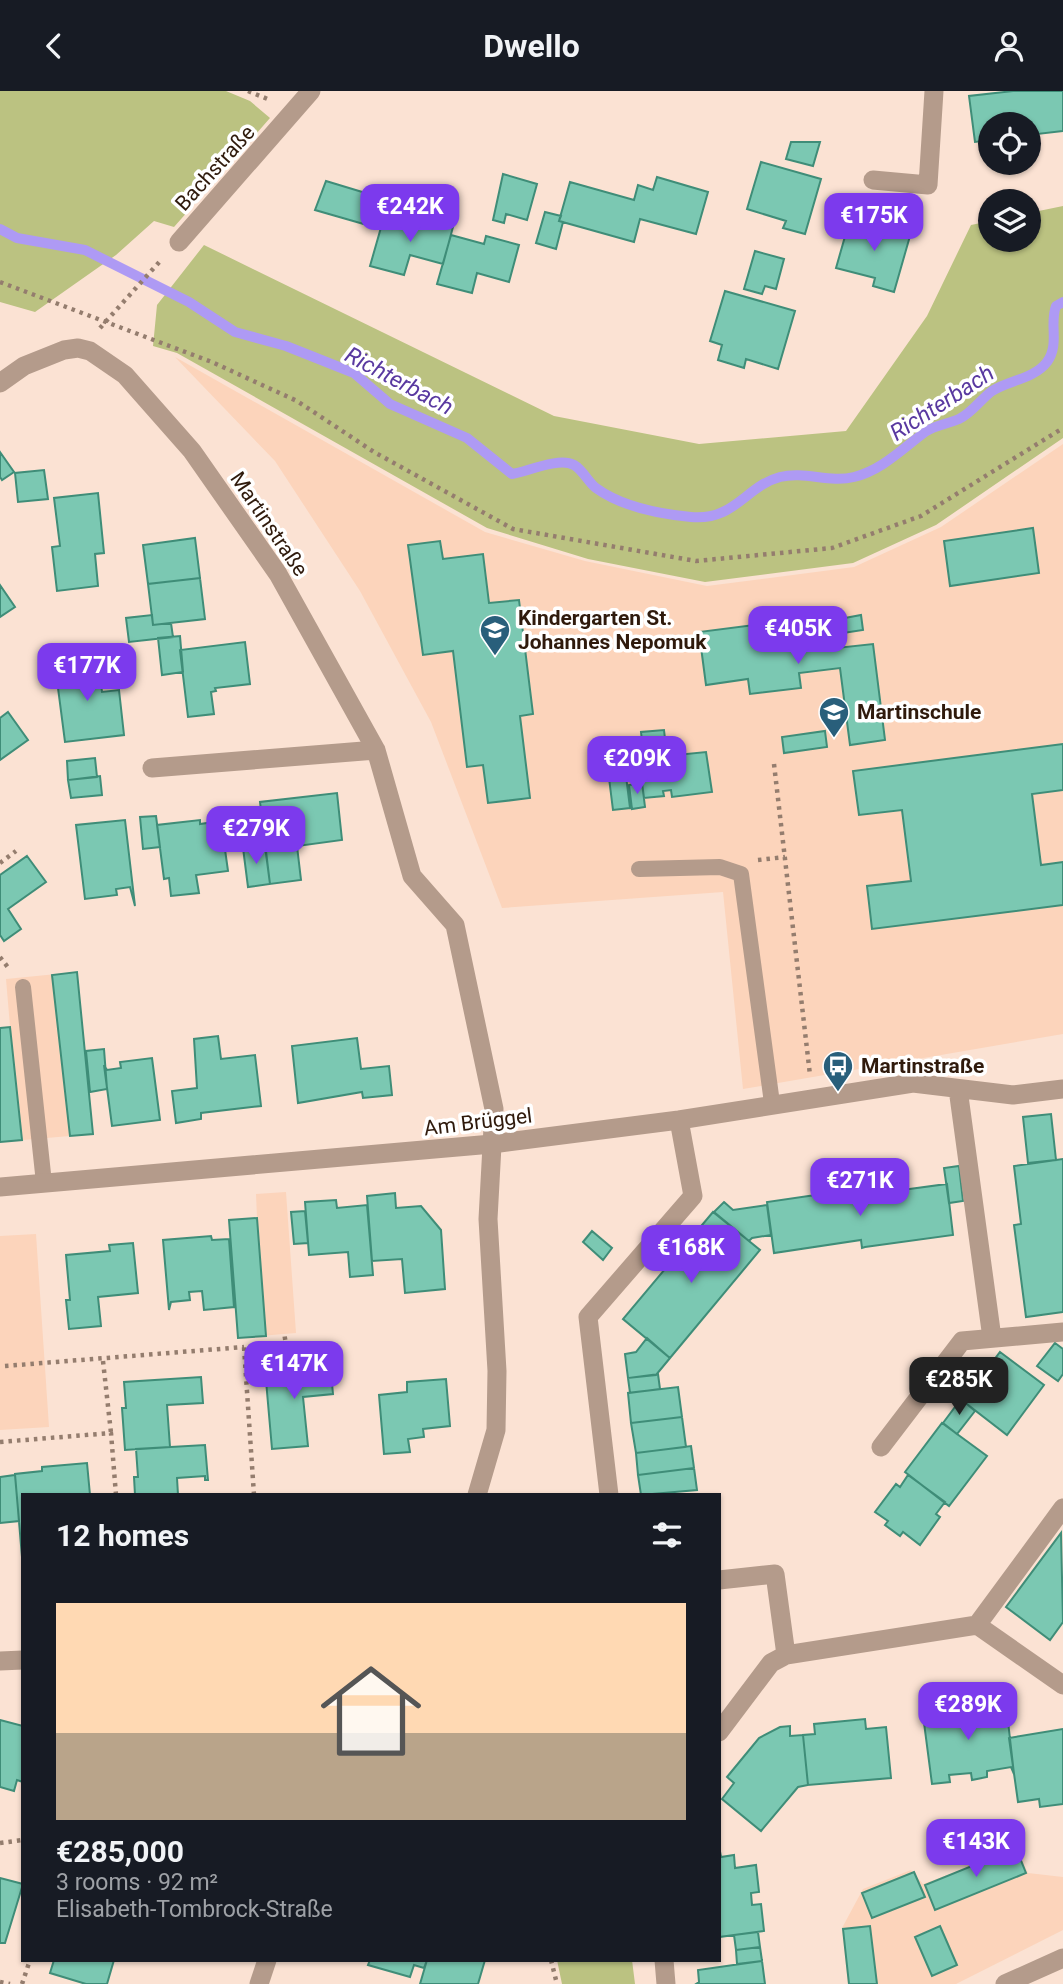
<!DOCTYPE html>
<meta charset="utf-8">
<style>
:root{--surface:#171b24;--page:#242831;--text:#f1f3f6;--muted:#9ea1a6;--line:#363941;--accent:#7c3aed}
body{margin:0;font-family:Roboto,sans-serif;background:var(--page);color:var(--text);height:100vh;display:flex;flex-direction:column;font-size:26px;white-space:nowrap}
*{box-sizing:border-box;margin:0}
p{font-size:23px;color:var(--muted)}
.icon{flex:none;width:38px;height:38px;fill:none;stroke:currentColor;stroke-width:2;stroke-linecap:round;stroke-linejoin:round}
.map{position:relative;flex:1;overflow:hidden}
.panel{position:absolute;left:21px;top:1402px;width:700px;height:469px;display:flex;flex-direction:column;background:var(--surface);border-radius:0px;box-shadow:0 2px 5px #0004}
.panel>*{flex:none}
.fabs{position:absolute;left:978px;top:21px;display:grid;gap:14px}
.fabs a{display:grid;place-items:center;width:63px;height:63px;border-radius:50%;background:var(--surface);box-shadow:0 2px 5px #0004;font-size:35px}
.price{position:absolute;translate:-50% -60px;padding:0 16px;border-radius:14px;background:var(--accent);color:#fff;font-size:23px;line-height:46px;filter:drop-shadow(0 2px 4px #0008)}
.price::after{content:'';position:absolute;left:50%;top:42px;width:21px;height:16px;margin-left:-10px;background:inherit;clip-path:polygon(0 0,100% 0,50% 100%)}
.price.on{background:#222;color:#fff}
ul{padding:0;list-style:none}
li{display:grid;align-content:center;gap:14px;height:371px;padding:0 35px}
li+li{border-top:2px solid var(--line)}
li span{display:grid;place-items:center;height:217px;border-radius:0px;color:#555}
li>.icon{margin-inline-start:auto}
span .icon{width:126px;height:126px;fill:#fffc;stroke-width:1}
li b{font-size:30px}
h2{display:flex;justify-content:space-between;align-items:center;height:84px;padding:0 35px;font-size:30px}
header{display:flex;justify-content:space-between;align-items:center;height:91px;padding:0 35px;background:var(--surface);font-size:32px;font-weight:700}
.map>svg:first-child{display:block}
</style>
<header><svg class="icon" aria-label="back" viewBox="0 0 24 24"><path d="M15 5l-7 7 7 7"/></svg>Dwello<svg class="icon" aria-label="person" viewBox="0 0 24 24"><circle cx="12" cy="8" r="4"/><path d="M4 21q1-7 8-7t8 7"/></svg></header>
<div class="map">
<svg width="1063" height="1893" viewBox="0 0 1063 1893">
<rect width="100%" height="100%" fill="#fbe2d3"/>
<path fill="#fcd4bb" d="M175,266L485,441L585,470L707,495L854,476L941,436L1063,353V943L743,998L723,801L502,817L431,631L360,500L275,370Z
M77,881L93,1043L0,1051V937L10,935L6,888Z
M286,1101L296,1242L238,1247L229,1129L257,1127L256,1103Z
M36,1143L49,1336L0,1339V1145Z
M1017,1758L1028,1782L1063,1786V1839L956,1893H848L842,1837L863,1798L911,1779L923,1793Z"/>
<path fill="#bbc281" d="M0,0H226L250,10L270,27L174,136L154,130L116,164L35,221L0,211Z
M1063,115V347L936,434L853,472L705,491L588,468L487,437L177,262L153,255L157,214L204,154L554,325L699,353L846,340L927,225L971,134L990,130V149H1029V122Z
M557,1869H632L635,1893H562Z"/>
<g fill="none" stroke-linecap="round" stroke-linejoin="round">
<path stroke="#ae9af4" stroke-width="10" d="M0,138L17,147L85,159L189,211L235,241L286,255L354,282L390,313L467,347L512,383C529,380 559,366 574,374C583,379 588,391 596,397C622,416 660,423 691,426C735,430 746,395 780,386C805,380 829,392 854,386C882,379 902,358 925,341C935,334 948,333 959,328C972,322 981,308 992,300C1009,289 1034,288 1047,271C1060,253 1049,233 1056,215L1063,211"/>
</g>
<path fill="#7bc8b2" stroke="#3f8d78" stroke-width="2" d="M1013,0H1063V40L1029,44V33H990V49L975,51L969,5Z
M791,51H820L813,75L786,68Z
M761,71L821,88L805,143L783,137L786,130L747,118Z
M503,83L537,93L527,129L506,123L504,132L493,129Z
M657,86L708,101L696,143L640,128L634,151L559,130L570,91L634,109L638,94L653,99Z
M326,90L382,107L374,136L315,119Z
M880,108L917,119L913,135L875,124Z
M545,121L561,125L559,130L563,131L556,158L536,152Z
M384,126L417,135L420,126L453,136L443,173L410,164L404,184L370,175Z
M850,128L910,145L894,201L873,195L875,187L836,177Z
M451,144L484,153L486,145L519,154L509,191L477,182L472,202L437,193Z
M755,160L784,168L776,198L765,195L762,203L744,198Z
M725,200L795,220L778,278L746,268L744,277L718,269L722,254L710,250Z
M0,361L14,381L2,389L0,386Z
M44,379L48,408L18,411L15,382Z
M98,402L104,462L95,463L98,495L57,500L52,456L60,455L54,407Z
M1033,437L1039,482L950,495L944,450Z
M195,447L200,487L148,493L143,454Z
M440,450L443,468L483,463L489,512L519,509L533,623L520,625L530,707L488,712L483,674L467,676L453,560L423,564L408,454Z
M200,487L205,528L153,534L148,493Z
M0,494L15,516L0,526Z
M152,524L153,534L171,532L173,546L129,551L126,527Z
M834,524L837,557L873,553L885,649L850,654L840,577L799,582L801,597L750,603L748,588L706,594L699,541Z
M861,524L863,539L836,543L834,529Z
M180,545L183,581L162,584L158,547Z
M245,551L250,593L215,597L216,600L211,601L214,623L188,626L180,559Z
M98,569L102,601L119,599L124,644L65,651L55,574Z
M8,621L28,649L0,669V627Z
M664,639L667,665L706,661L712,701L672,706L671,699L663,700L664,705L644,707L639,669L644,668L641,641Z
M825,640L827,656L784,662L782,646Z
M1063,653V699L1032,703L1041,774L1063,771V814L872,838L867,795L911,790L902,719L859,724L853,680Z
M95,667L97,686L68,689L67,670Z
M625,677L630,717L613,719L608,679Z
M100,685L102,704L71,707L68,689Z
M642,692L645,716L632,718L629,694Z
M337,702L342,749L297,755L301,789L270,793L260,711Z
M156,725L160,756L143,758L140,726Z
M125,729L135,815L130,796L116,798L117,804L85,808L76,734Z
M200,729V733L221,730L228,780L196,784L199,802L171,805L169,787L164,788L157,734Z
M265,755L270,793L248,796L243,757Z
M27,765L46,791L8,818L21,838L4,850L0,844V784Z
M77,881L93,1043L70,1045L52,884Z
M10,936L22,1049L0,1051V937Z
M218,945L221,968L255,964L261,1015L201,1022V1028L176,1032L172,1000L197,997L194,948Z
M357,947L361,978L389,975L392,1004L363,1007L362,1001L298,1012L292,955Z
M104,958L107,998L90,1001L86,960Z
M152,967L160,1029L112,1035L104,974L107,979L121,977L120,971Z
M1051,1023L1056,1069L1028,1072L1023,1026Z
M1063,1068V1221L1026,1226L1014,1134L1021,1133L1014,1075Z
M959,1075L963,1110L949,1112L944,1077Z
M947,1093L953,1144L865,1156L862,1157L861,1149L774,1162L767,1111L857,1098L858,1105Z
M395,1102L396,1117L421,1115L441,1139L445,1198L405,1202L402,1168L372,1170L367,1105Z
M336,1109L337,1117L367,1114L373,1184L350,1186L348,1161L309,1164L305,1111Z
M724,1111L733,1119L767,1114L771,1144L752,1147L749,1150L714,1121Z
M305,1120L308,1152L294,1153L291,1121Z
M713,1121L760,1159L670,1267L623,1228Z
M257,1127L266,1245L238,1247L229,1129Z
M592,1140L612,1157L603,1169L583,1151Z
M211,1145L212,1149L229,1148L234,1216L204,1219L202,1200L189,1201L190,1209L171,1211L169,1219L163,1149Z
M133,1152L138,1202L98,1206L101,1235L69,1238L66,1209H70L66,1164L110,1160L109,1154Z
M647,1247L670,1267L656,1284L628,1287L625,1263L636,1261Z
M1055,1252L1063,1258V1283L1058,1290L1037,1275Z
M1000,1261L1044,1294L1007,1344L963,1310Z
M330,1272L333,1303L303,1306L308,1355L272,1358L265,1278Z
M658,1283L660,1298L630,1302L628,1287Z
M201,1286L203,1312L167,1314L170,1356L125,1359L122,1317H126L124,1291Z
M446,1288L450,1335L423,1338L424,1346L408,1348L410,1361L384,1363L379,1304L407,1301V1291Z
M678,1296L682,1326L631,1332L628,1302Z
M961,1308L975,1320L957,1343L943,1332Z
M682,1326L686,1356L636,1362L631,1332Z
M942,1332L987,1365L949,1415L905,1381Z
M205,1354L208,1389H205V1385L177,1387L178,1404H135L134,1386H138L136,1358Z
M691,1355L694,1377L638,1384L636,1362Z
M87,1372L90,1404H23L22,1466L15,1383L42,1380V1376Z
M694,1377L697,1399L641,1404L638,1384Z
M15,1384L19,1430L0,1432V1386Z
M908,1384L945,1411L936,1423L940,1426L920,1454L903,1441L900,1445L885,1434L888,1430L875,1421L896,1393L900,1396Z
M1061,1442L1063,1531L1050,1549L1006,1516Z
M994,1612L1006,1613L1014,1683L1011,1676L987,1680V1686L972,1689L971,1682L949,1684L950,1691L932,1693L923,1624Z
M865,1628L866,1638L886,1636L891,1687L808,1694L803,1644L815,1643L814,1633Z
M0,1629L23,1635V1691L17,1689L14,1700L0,1696Z
M790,1635V1645L803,1644L808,1694L798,1696L761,1740L722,1708L734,1692L727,1686L759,1647L780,1636Z
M1063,1638V1713L1040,1716L1039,1708L1018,1711L1009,1647Z
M719,1755L721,1766L734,1764L735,1777L756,1774L759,1801L751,1802L752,1814L761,1813L764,1840L719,1846Z
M1016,1757L1026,1782L935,1819L925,1794Z
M914,1781L925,1806L872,1827L862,1802Z
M0,1787L23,1793L5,1852H0Z
M870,1835L877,1893H849L843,1838Z
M940,1835L957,1874L932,1885L915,1846Z
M758,1841L760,1856L736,1859L734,1844Z
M760,1856L762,1870L737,1873L736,1859Z
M54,1869H114L107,1893H86L50,1882Z
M370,1869H427L424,1877L414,1874L410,1886L368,1874Z
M427,1869H485L478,1893H420Z
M762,1870L765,1893H696L699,1891L698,1879Z"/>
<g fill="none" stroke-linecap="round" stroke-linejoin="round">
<path stroke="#947d6e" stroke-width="4.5" stroke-dasharray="3.5 5" stroke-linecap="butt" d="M248,0L270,9
M0,191L212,271L297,310L374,361L513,438L696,470L832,457L921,425L1063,337
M100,237L162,168
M774,673L810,984
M758,769L785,766
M0,772L16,760
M0,866L10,879
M103,1270L111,1342
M5,1275L244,1256
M0,1351L111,1342L116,1404
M254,1404L244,1256L286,1254L284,1241
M0,1752L23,1749
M551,1869L557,1893
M0,1891L10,1893
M22,1893L30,1869"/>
<path stroke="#b49b8b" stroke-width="16" d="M639,778L720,776L741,783L772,1012
M23,896L44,1092"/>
<path stroke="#b49b8b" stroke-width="19" d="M873,89L928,94L934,0
M179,151L311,0
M0,292L24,275L64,259L78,257L90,260L125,284L192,360L278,483L376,659L412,785L455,834L494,1018L488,1128L497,1280L496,1339L477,1404
M152,677L376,659
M958,998L992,1247
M0,1096L492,1053L679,1029L913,992L1013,1004L1063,998
M881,1356L962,1250L1063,1241
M609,1404L588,1226L693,1105L679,1029
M719,1489L775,1483L786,1564
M977,1534L1063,1417
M0,1570L23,1569
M719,1641L771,1572L786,1564L977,1534L1063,1594
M664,1869L666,1893
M259,1893L267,1869
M1005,1893L1063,1867"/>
</g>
<defs>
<g id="school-pin" transform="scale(1.575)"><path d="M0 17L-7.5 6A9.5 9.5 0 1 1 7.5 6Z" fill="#295f7b" stroke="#fff"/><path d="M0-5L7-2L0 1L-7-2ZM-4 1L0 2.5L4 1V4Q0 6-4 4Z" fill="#fff"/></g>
<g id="bus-pin" transform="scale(1.575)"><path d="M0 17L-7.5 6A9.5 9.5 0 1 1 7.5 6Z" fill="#295f7b" stroke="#fff"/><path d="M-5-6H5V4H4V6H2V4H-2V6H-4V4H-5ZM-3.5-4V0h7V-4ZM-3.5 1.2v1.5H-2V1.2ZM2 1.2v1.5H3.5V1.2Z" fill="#fff"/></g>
</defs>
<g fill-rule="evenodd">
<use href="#school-pin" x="495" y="539"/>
<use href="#school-pin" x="834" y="621"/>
<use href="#bus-pin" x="838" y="975"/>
</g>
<g text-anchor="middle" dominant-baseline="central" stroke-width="7" stroke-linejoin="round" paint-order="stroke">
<g font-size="21" fill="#2f1a0c" stroke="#fff">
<text transform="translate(215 77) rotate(-48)">Bachstraße</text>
<text transform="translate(269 433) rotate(56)">Martinstraße</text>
<text transform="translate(478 1031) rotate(-7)">Am Brüggel</text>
</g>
<g font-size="21" font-weight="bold" fill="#2f1a0c" stroke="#fff" text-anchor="start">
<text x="518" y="527">Kindergarten St.<tspan x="518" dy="24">Johannes Nepomuk</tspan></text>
<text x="857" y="621">Martinschule</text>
<text x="861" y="975">Martinstraße</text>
</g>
<g font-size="23" font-style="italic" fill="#5939a0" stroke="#fff">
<text transform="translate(399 290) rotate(28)">Richterbach</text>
<text transform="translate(942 312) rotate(-33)">Richterbach</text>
</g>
</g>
</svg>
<div class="fabs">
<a><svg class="icon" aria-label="locate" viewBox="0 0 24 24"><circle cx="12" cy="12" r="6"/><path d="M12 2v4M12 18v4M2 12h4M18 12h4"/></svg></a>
<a><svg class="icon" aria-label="layers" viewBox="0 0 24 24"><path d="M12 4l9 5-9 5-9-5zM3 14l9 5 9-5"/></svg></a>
</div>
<b class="price" style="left:410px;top:153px">€242K</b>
<b class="price" style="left:874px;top:162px">€175K</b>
<b class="price" style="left:798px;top:575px">€405K</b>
<b class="price" style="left:87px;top:612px">€177K</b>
<b class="price" style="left:637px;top:705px">€209K</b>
<b class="price" style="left:256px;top:775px">€279K</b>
<b class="price" style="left:860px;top:1127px">€271K</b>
<b class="price" style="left:691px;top:1194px">€168K</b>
<b class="price" style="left:294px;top:1310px">€147K</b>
<b class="price on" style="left:959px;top:1326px">€285K</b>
<b class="price" style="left:968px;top:1651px">€289K</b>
<b class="price" style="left:976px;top:1788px">€143K</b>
<section class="panel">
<h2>12 homes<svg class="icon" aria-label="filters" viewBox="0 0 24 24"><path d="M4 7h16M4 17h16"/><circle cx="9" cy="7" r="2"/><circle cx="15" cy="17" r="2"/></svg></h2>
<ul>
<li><span style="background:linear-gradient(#ffd9b3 60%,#b9a48a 0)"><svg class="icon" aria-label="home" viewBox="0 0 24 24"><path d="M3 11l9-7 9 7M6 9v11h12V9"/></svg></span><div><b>€285,000</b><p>3 rooms · 92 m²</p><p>Elisabeth-Tombrock-Straße</p></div></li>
</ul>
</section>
</div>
